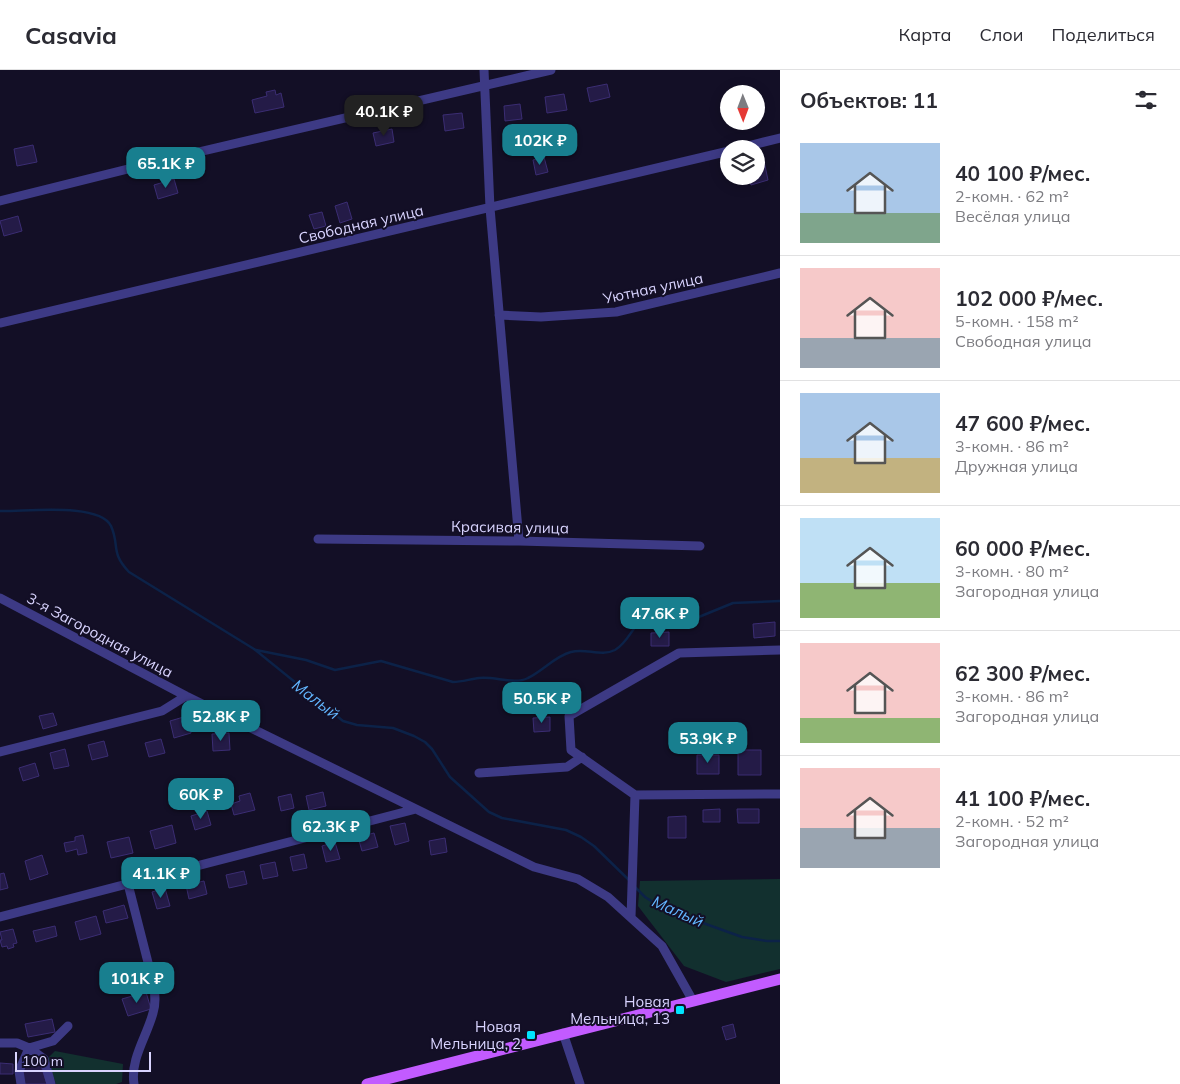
<!DOCTYPE html>
<html lang="ru">
<meta charset="utf-8">
<style>
:root{--surface:#fff;--page:#f7f7f7;--text:#2b2b33;--muted:#7c7c81;--line:#e1e1e2;--accent:#187f8f}
body{margin:0;font-family:Mulish,sans-serif;background:var(--page);color:var(--text);height:100vh;display:flex;flex-direction:column;font-size:19px;white-space:nowrap}
*{box-sizing:border-box;margin:0}
p{font-size:16px;color:var(--muted)}
.icon{flex:none;width:28px;height:28px;fill:none;stroke:currentColor;stroke-width:2;stroke-linecap:round;stroke-linejoin:round}
.map{position:relative;flex:1;overflow:hidden}
.side{display:flex;flex-direction:column;background:var(--surface);width:400px}
.side>*{flex:none}
.needle{width:32px;rotate:179deg}
.fabs{position:absolute;left:720px;top:15px;display:grid;gap:10px}
.fabs a{display:grid;place-items:center;width:45px;height:45px;border-radius:50%;background:var(--surface);box-shadow:0 2px 12px #0003;font-size:25px}
.scale{position:absolute;left:15px;bottom:12px;width:136px;box-sizing:border-box;padding-left:5px;border:2px solid #d9d4ff;border-top:0;font-size:14px;line-height:18px;white-space:nowrap;color:#d9d4ff;-webkit-text-stroke:4px #130f26;paint-order:stroke}
.price{position:absolute;translate:-50% -42px;padding:0 11px;border-radius:10px;background:var(--accent);color:#fff;font-size:16px;line-height:32px;filter:drop-shadow(0 1px 2px #0008)}
.price::after{content:'';position:absolute;left:50%;top:30px;width:15px;height:11px;margin-left:-8px;background:inherit;clip-path:polygon(0 0,100% 0,50% 100%)}
.price.current{background:#222;color:#fff}
ul{padding:0;list-style:none}
li{display:flex;align-items:center;gap:15px;height:125px;padding:0 20px}
li+li{border-top:1px solid var(--line)}
li span{display:grid;place-items:center;flex:none;width:140px;height:100px;border-radius:0px;color:#555}
li>.icon{margin-inline-start:auto}
span .icon{width:60px;height:60px;fill:#fffc;stroke-width:1}
li b{font-size:21px}
h2{display:flex;justify-content:space-between;align-items:center;height:60px;padding:0 20px;font-size:21px}
header{display:flex;align-items:center;gap:30px;box-sizing:border-box;height:70px;padding:0 25px;background:var(--surface);border-bottom:1px solid var(--line)}
header strong{font-size:24px}
nav{display:flex;gap:28px;margin-inline-start:auto;font-size:18px}
main{display:flex;flex:1;min-height:0}
.map>svg:first-child{display:block}
</style>
<header>
<strong>Casavia</strong>
<nav><a>Карта</a><a>Слои</a><a>Поделиться</a></nav>
</header>
<main>
<div class="map">
<svg width="780" height="1014" viewBox="0 0 780 1014">
<rect width="100%" height="100%" fill="#130f26"/>
<path fill="#12302f" d="M780,809V899L726,912L684,896L638,836L640,811Z
M55,981L123,994L122,1012L116,1014H56L47,989Z"/>
<g fill="none" stroke-linecap="round" stroke-linejoin="round">
<path stroke="#0c2248" stroke-width="2.5" d="M0,441C24,442 99,432 111,456C120,476 110,482 129,502L254,579L343,651L357,655L393,658L414,666L425,672L432,679L450,707L489,742L502,748L566,760L581,767L594,776L630,811
M256,580L306,590L335,600L381,591L453,612C462,612 470,609 479,608C495,606 514,615 528,608C543,601 555,586 571,582C586,578 601,587 615,580C631,571 635,547 653,543C667,540 677,545 689,551L733,533L780,531
M635,817L645,827L664,839L742,867L767,871H780"/>
</g>
<path fill="#241b47" stroke="#3b2d73" d="M607,14L610,27L590,32L587,18Z
M275,20L276,25L281,23L284,37L255,43L252,30L267,26L266,22Z
M564,24L567,40L547,43L545,27Z
M520,34L522,49L505,51L504,36Z
M462,43L464,58L445,61L443,45Z
M392,59L394,72L376,76L373,63Z
M33,75L37,92L17,96L14,79Z
M544,87L548,102L536,105L533,90Z
M764,91L768,110L751,115L749,106H756V93Z
M174,109L178,123L158,129L154,115Z
M347,132L352,149L340,153L335,136Z
M322,142L326,156L314,159L309,145Z
M18,146L22,161L4,166L0,151Z
M775,552V566L754,568L753,554Z
M669,562V576H651V563Z
M571,614L578,623L567,631L560,622Z
M53,643L57,655L43,659L39,646Z
M187,646L191,663L174,668L170,651Z
M550,647V661L534,662L533,648Z
M229,663L230,680L213,681L212,664Z
M161,669L165,683L149,687L145,673Z
M104,671L108,686L92,690L88,675Z
M65,679L69,696L54,699L50,683Z
M738,680H761V705H738Z
M697,685H719V704H697Z
M35,693L39,706L23,711L19,698Z
M323,722L326,736L309,740L306,726Z
M250,723L255,740L234,745L231,734L240,731L239,726Z
M291,724L294,738L281,741L278,727Z
M720,739V752H703V740Z
M737,739H759V753H738Z
M207,741L211,755L195,760L191,746Z
M686,746V768H668V747Z
M405,753L409,771L395,775L390,756Z
M172,755L176,773L155,779L150,761Z
M374,763L378,777L362,781L358,767Z
M83,765L87,783L78,785L77,779L66,782L64,773L75,771V767Z
M129,767L133,783L111,788L107,772Z
M445,768L447,782L431,785L429,771Z
M335,772L340,789L326,792L322,776Z
M304,784L307,798L293,801L290,787Z
M42,785L48,804L30,810L25,791Z
M275,792L278,806L263,809L260,795Z
M244,801L247,814L229,818L226,805Z
M4,803L8,818L0,820V804Z
M204,811L207,824L189,829L186,815Z
M165,818L170,836L157,839L152,822Z
M124,835L128,848L106,853L103,841Z
M96,846L101,864L80,870L75,852Z
M55,856L57,866L36,872L33,861Z
M13,859L17,873L13,874L14,877L8,879L7,876L2,877L0,870H2L0,862Z
M146,922L151,939L128,946L122,929Z
M52,949L55,962L28,967L25,954Z
M733,954L736,967L726,970L722,957Z
M0,993L13,994V1004H0Z
M40,993L47,1014H25L20,999Z"/>
<g fill="none" stroke-linecap="round" stroke-linejoin="round">
<path stroke="#3d3a85" stroke-width="9" d="M484,0L490,138L519,471
M736,79L780,68
M0,131L160,91L551,0
M499,245L541,247L616,242L780,203
M0,253L729,81
M318,469L519,471L700,476
M0,528L186,626L416,739
M0,682L162,641L186,626
M479,703L567,697L582,687
M635,725L571,680L569,646L679,583L780,580
M635,725L780,724
M128,814L154,916C155,925 156,934 153,943C147,966 130,989 134,1014
M0,847L416,739L534,797L578,809L608,827L662,876L693,931
M631,847L635,725
M563,963L580,1014
M0,973H17L29,978L19,1001L21,1014
M29,978L53,971L68,956
M29,978L44,989L51,1014"/>
<path stroke="#c25bff" stroke-width="11" d="M367,1014L780,909"/>
</g>
<g fill="#00e5ff" stroke="#130f26" stroke-width="2">
<rect x="675" y="935" width="10" height="10" rx="2.5"/>
<rect x="526" y="960" width="10" height="10" rx="2.5"/>
</g>
<g text-anchor="middle" dominant-baseline="central" stroke-width="4" stroke-linejoin="round" paint-order="stroke">
<g font-size="15" fill="#d9d4ff" stroke="#130f26">
<text transform="translate(361 154) rotate(-13)">Свободная улица</text>
<text transform="translate(653 218) rotate(-12)">Уютная улица</text>
<text transform="translate(510 457) rotate(1)">Красивая улица</text>
<text transform="translate(100 565) rotate(28)">3-я Загородная улица</text>
</g>
<g font-size="15" fill="#d9d4ff" stroke="#130f26" text-anchor="end">
<text x="670" y="931">Новая<tspan x="670" dy="17">Мельница, 13</tspan></text>
<text x="521" y="956">Новая<tspan x="521" dy="17">Мельница, 2</tspan></text>
</g>
<g font-size="16" font-style="italic" fill="#62b6ff" stroke="#130f26">
<text transform="translate(316 629) rotate(37)">Малый</text>
<text transform="translate(678 841) rotate(24)">Малый</text>
</g>
</g>
</svg>
<div class="fabs">
<a><svg class="needle" viewBox="-14 -14 28 28"><path d="M0-13l5 13h-10z" fill="#e53935"/><path d="M0 13l5-13h-10z" fill="#7c7c81"/></svg></a>
<a><svg class="icon" aria-label="layers" viewBox="0 0 24 24"><path d="M12 4l9 5-9 5-9-5zM3 14l9 5 9-5"/></svg></a>
</div>
<div class="scale">100 m</div>
<b class="price current" style="left:384px;top:67px">40.1K ₽</b>
<b class="price" style="left:540px;top:96px">102K ₽</b>
<b class="price" style="left:166px;top:119px">65.1K ₽</b>
<b class="price" style="left:660px;top:569px">47.6K ₽</b>
<b class="price" style="left:542px;top:654px">50.5K ₽</b>
<b class="price" style="left:221px;top:672px">52.8K ₽</b>
<b class="price" style="left:708px;top:694px">53.9K ₽</b>
<b class="price" style="left:201px;top:750px">60K ₽</b>
<b class="price" style="left:331px;top:782px">62.3K ₽</b>
<b class="price" style="left:161px;top:829px">41.1K ₽</b>
<b class="price" style="left:137px;top:934px">101K ₽</b>
</div>
<section class="side">
<h2>Объектов: 11<svg class="icon" aria-label="filters" viewBox="0 0 24 24"><path d="M4 7h16M4 17h16"/><circle cx="9" cy="7" r="2"/><circle cx="15" cy="17" r="2"/></svg></h2>
<ul>
<li><span style="background:linear-gradient(#a9c7e8 70%,#7fa58c 0)"><svg class="icon" aria-label="home" viewBox="0 0 24 24"><path d="M3 11l9-7 9 7M6 9v11h12V9"/></svg></span><div><b>40 100 ₽/мес.</b><p>2-комн. · 62 m²</p><p>Весёлая улица</p></div></li>
<li><span style="background:linear-gradient(#f6c9c9 70%,#9aa5b1 0)"><svg class="icon" aria-label="home" viewBox="0 0 24 24"><path d="M3 11l9-7 9 7M6 9v11h12V9"/></svg></span><div><b>102 000 ₽/мес.</b><p>5-комн. · 158 m²</p><p>Свободная улица</p></div></li>
<li><span style="background:linear-gradient(#a9c7e8 65%,#c2b280 0)"><svg class="icon" aria-label="home" viewBox="0 0 24 24"><path d="M3 11l9-7 9 7M6 9v11h12V9"/></svg></span><div><b>47 600 ₽/мес.</b><p>3-комн. · 86 m²</p><p>Дружная улица</p></div></li>
<li><span style="background:linear-gradient(#bfe0f5 65%,#8fb573 0)"><svg class="icon" aria-label="home" viewBox="0 0 24 24"><path d="M3 11l9-7 9 7M6 9v11h12V9"/></svg></span><div><b>60 000 ₽/мес.</b><p>3-комн. · 80 m²</p><p>Загородная улица</p></div></li>
<li><span style="background:linear-gradient(#f6c9c9 75%,#8fb573 0)"><svg class="icon" aria-label="home" viewBox="0 0 24 24"><path d="M3 11l9-7 9 7M6 9v11h12V9"/></svg></span><div><b>62 300 ₽/мес.</b><p>3-комн. · 86 m²</p><p>Загородная улица</p></div></li>
<li><span style="background:linear-gradient(#f6c9c9 60%,#9aa5b1 0)"><svg class="icon" aria-label="home" viewBox="0 0 24 24"><path d="M3 11l9-7 9 7M6 9v11h12V9"/></svg></span><div><b>41 100 ₽/мес.</b><p>2-комн. · 52 m²</p><p>Загородная улица</p></div></li>
</ul>
</section>
</main>
